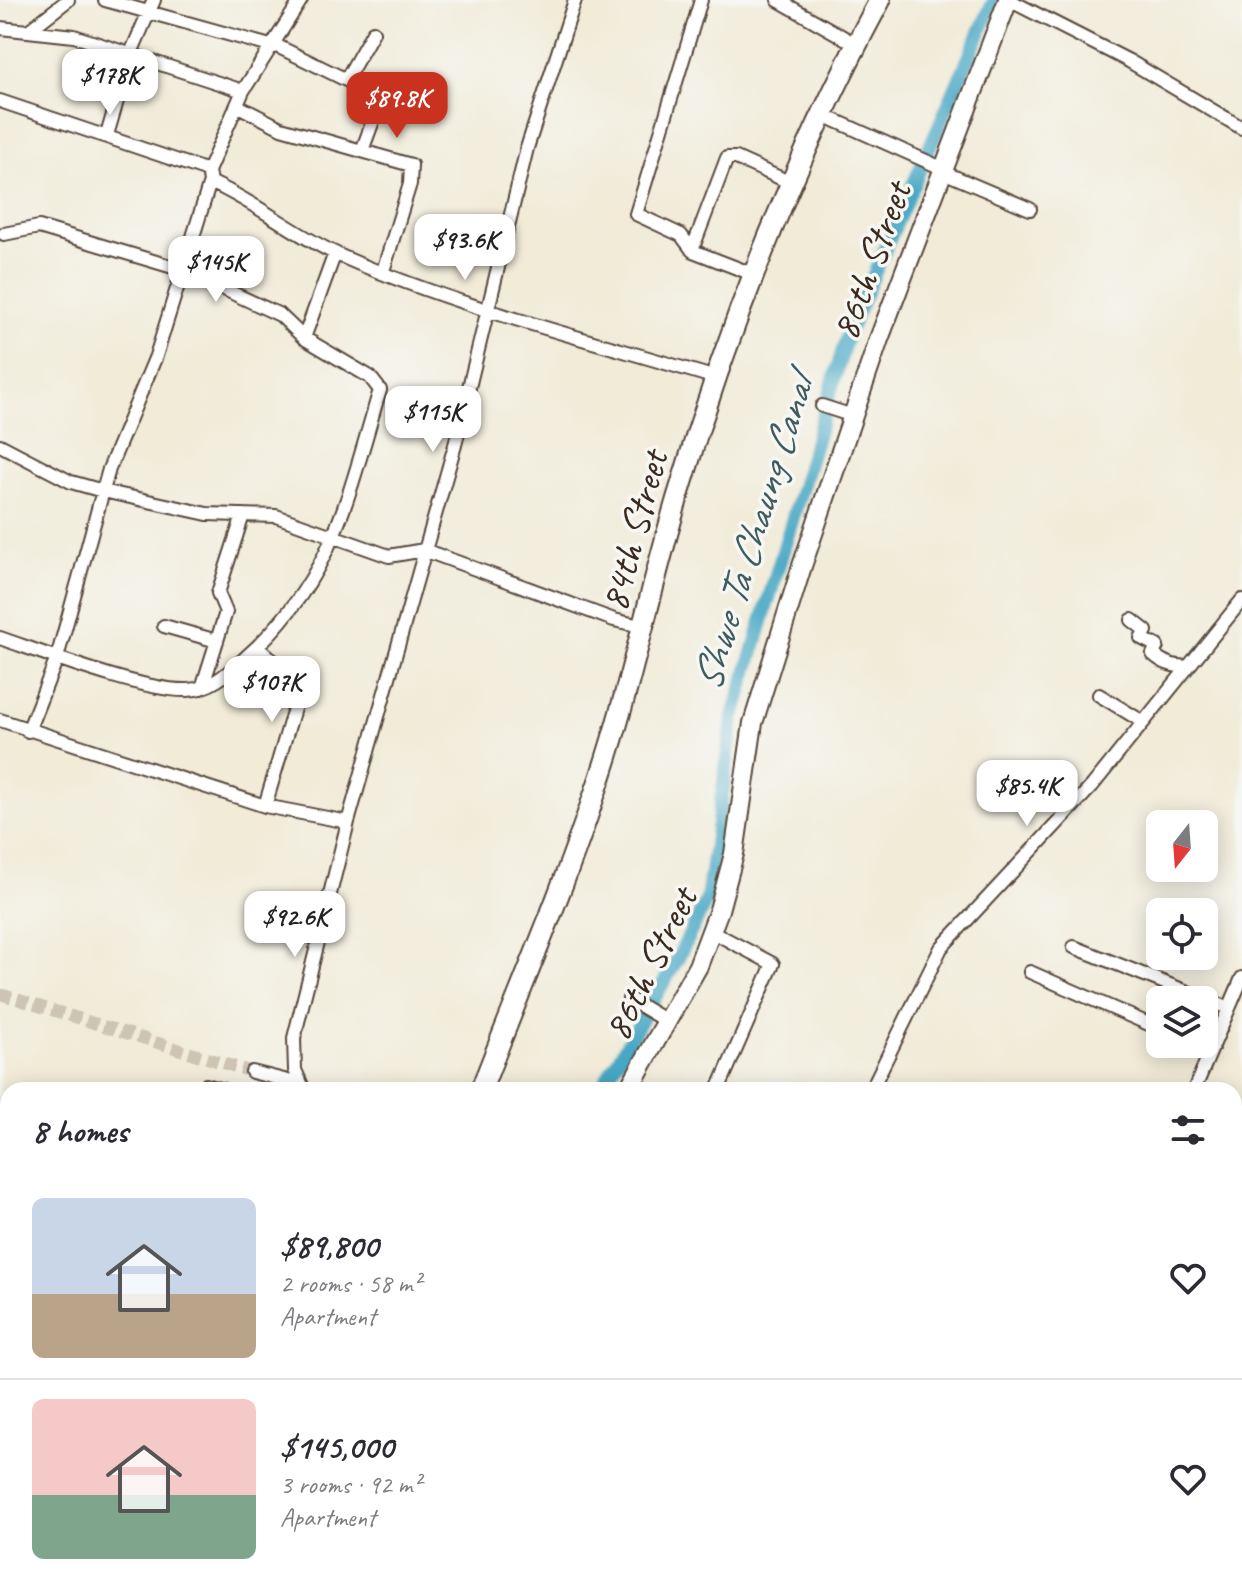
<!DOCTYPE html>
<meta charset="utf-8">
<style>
:root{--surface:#fff;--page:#f2f2f3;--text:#2b2b33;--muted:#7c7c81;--line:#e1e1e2;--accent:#c8321e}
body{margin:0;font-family:Caveat,sans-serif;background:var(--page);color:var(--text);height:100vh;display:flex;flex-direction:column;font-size:30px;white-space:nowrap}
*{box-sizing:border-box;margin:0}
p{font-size:26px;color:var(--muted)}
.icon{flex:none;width:44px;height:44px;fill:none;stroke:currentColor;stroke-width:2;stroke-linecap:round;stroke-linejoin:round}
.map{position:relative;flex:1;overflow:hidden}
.sheet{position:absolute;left:0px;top:1082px;width:1242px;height:514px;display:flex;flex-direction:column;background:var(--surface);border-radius:24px 24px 0 0;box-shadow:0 4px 20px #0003}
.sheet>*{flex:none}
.needle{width:52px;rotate:197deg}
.fabs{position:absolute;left:1146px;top:810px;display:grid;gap:16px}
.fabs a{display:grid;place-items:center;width:72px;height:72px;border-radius:12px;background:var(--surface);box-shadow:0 4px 20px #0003;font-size:40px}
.price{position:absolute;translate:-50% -68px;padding:0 18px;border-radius:16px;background:#fff;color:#222;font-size:26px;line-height:52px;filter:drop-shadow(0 2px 4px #0008)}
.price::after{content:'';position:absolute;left:50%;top:48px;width:24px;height:18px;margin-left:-12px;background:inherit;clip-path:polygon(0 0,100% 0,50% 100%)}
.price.selected{background:var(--accent);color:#fff}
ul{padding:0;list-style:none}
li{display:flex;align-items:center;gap:24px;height:200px;padding:0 32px}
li+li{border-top:2px solid var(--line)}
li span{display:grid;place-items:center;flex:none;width:224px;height:160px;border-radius:12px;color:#555}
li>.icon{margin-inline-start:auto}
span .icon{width:96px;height:96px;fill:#fffc;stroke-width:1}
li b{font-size:34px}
h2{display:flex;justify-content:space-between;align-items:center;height:96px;padding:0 32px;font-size:34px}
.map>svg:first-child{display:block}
</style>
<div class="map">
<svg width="1242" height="1595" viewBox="0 0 1242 1595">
<rect width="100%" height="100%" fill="#f6f6f2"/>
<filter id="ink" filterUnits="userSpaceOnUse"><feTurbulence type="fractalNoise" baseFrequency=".0125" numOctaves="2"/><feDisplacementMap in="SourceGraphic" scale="16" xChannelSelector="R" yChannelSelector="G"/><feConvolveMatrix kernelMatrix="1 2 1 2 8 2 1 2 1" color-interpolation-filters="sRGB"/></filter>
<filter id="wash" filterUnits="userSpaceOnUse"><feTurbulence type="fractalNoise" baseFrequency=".006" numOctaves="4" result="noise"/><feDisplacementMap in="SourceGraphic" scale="32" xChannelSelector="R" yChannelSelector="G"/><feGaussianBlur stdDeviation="1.8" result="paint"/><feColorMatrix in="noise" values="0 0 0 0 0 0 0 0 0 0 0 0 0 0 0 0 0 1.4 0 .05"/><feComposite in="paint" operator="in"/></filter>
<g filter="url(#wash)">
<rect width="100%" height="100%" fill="#f1ebd8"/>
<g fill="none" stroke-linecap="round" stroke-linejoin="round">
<path stroke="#46a7c5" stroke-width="14" d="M600,1090L677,960L707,899L733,719L847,336L994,0"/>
</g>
</g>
<g filter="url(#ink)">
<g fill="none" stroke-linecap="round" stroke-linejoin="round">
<path stroke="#cdc4b3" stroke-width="12" stroke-dasharray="12 6" stroke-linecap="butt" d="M0,994L252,1072"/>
<g stroke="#56473a" stroke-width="16">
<path id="street" d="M105,0L274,47
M301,0L243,91L208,171L210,182C258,203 297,237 343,257C460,308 594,341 716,378
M701,0L636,214L681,235L693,251L755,275
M778,0L857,45
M1009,0L1129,61L1242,128
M0,28L74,36L243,91
M28,31L68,0
M275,45L377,95V110L363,148
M347,78L373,32
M0,101L208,171
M238,106L281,128L411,165L410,184L383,271
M823,115L944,169
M107,135L131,53L154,0
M943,172L1030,209
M4,234L39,227L183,270L280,315L304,338L335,253
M692,250L727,158H736L791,183
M822,406L853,416
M0,445L71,482L103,491L207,514L276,516L389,556L424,550L614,620L645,627
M1132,620L1146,631L1141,638L1157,646L1153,654C1164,664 1173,666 1188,667
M164,626L217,641
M0,638C44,653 144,692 188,690C211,689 228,673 245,658C334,579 347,498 380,390L370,377L304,338
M257,647L301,685L265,806
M202,688L226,612L218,593L243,515
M1099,695L1143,722
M0,720L265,806L348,822
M28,731L57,658L109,469L156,356L210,182
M711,931L773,964L718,1090
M1074,947L1228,1008
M1030,972L1160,1029
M629,999L666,1021
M1193,1044L1210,1051
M252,1072L300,1084
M198,1090L206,1085L224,1090
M304,1090L295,1070L294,1038L348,822L455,445L527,148L575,0
M871,1090L941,948L1092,786L1242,600
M1194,1090L1242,978
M1234,1326L1242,1302
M0,1367L8,1369
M1234,1388L1242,1391
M11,1588L32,1595
M489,1588L516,1595
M571,1588L592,1595
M988,1588L1006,1595
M366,1595L368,1588
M810,1595L813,1588"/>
</g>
<g stroke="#56473a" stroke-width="22">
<path id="secondary" d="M628,1090L698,966L719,910L734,854L753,723L802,566L879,339L1008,0
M523,1595L524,1588"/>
</g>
<g stroke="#56473a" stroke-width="24">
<path id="primary" d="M481,1090C519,992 561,895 594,796C628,699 648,597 677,499C728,327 795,158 880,0
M239,1595L241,1588"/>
</g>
<use href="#street" stroke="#fff" stroke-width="12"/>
<use href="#secondary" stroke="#fff" stroke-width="18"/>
<use href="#primary" stroke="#fff" stroke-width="20"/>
</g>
</g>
<g text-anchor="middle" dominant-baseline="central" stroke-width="7" stroke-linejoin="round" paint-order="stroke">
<g font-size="40" fill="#3b2a1e" stroke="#f6f6f2">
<text transform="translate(871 261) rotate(-70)">86th Street</text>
<text transform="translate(634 531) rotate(-75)">84th Street</text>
<text transform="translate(650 964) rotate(-64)">86th Street</text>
</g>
<g font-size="42" font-style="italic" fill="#3f5c61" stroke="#f6f6f2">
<text transform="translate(753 534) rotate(-73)">Shwe Ta Chaung Canal</text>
</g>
</g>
</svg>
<div class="fabs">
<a><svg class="needle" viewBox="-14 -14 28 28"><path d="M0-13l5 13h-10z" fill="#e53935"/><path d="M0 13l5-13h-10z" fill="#7c7c81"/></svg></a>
<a><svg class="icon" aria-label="locate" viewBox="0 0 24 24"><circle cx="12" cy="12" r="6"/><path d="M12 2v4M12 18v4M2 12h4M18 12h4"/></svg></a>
<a><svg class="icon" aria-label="layers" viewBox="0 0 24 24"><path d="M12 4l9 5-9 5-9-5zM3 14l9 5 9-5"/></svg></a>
</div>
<b class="price" style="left:110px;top:117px">$178K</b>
<b class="price selected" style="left:397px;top:140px">$89.8K</b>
<b class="price" style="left:465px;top:282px">$93.6K</b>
<b class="price" style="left:216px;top:304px">$145K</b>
<b class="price" style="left:433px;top:454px">$115K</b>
<b class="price" style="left:272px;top:724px">$107K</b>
<b class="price" style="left:1027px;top:828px">$85.4K</b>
<b class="price" style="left:295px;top:959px">$92.6K</b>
<section class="sheet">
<h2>8 homes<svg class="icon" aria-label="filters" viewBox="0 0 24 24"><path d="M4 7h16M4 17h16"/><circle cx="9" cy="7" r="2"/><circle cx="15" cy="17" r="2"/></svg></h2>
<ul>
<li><span style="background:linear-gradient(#c9d6e8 60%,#b9a48a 0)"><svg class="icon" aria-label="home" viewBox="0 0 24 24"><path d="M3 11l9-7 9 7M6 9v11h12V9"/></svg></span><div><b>$89,800</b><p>2 rooms · 58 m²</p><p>Apartment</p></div><svg class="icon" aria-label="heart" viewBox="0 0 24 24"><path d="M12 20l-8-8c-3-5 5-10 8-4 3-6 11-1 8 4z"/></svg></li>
<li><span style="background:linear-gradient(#f6c9c9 60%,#7fa58c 0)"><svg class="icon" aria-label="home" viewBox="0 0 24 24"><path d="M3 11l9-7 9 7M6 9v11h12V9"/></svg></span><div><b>$145,000</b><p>3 rooms · 92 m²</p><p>Apartment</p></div><svg class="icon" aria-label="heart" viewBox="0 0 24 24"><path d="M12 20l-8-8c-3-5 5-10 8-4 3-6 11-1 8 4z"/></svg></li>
</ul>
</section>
</div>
